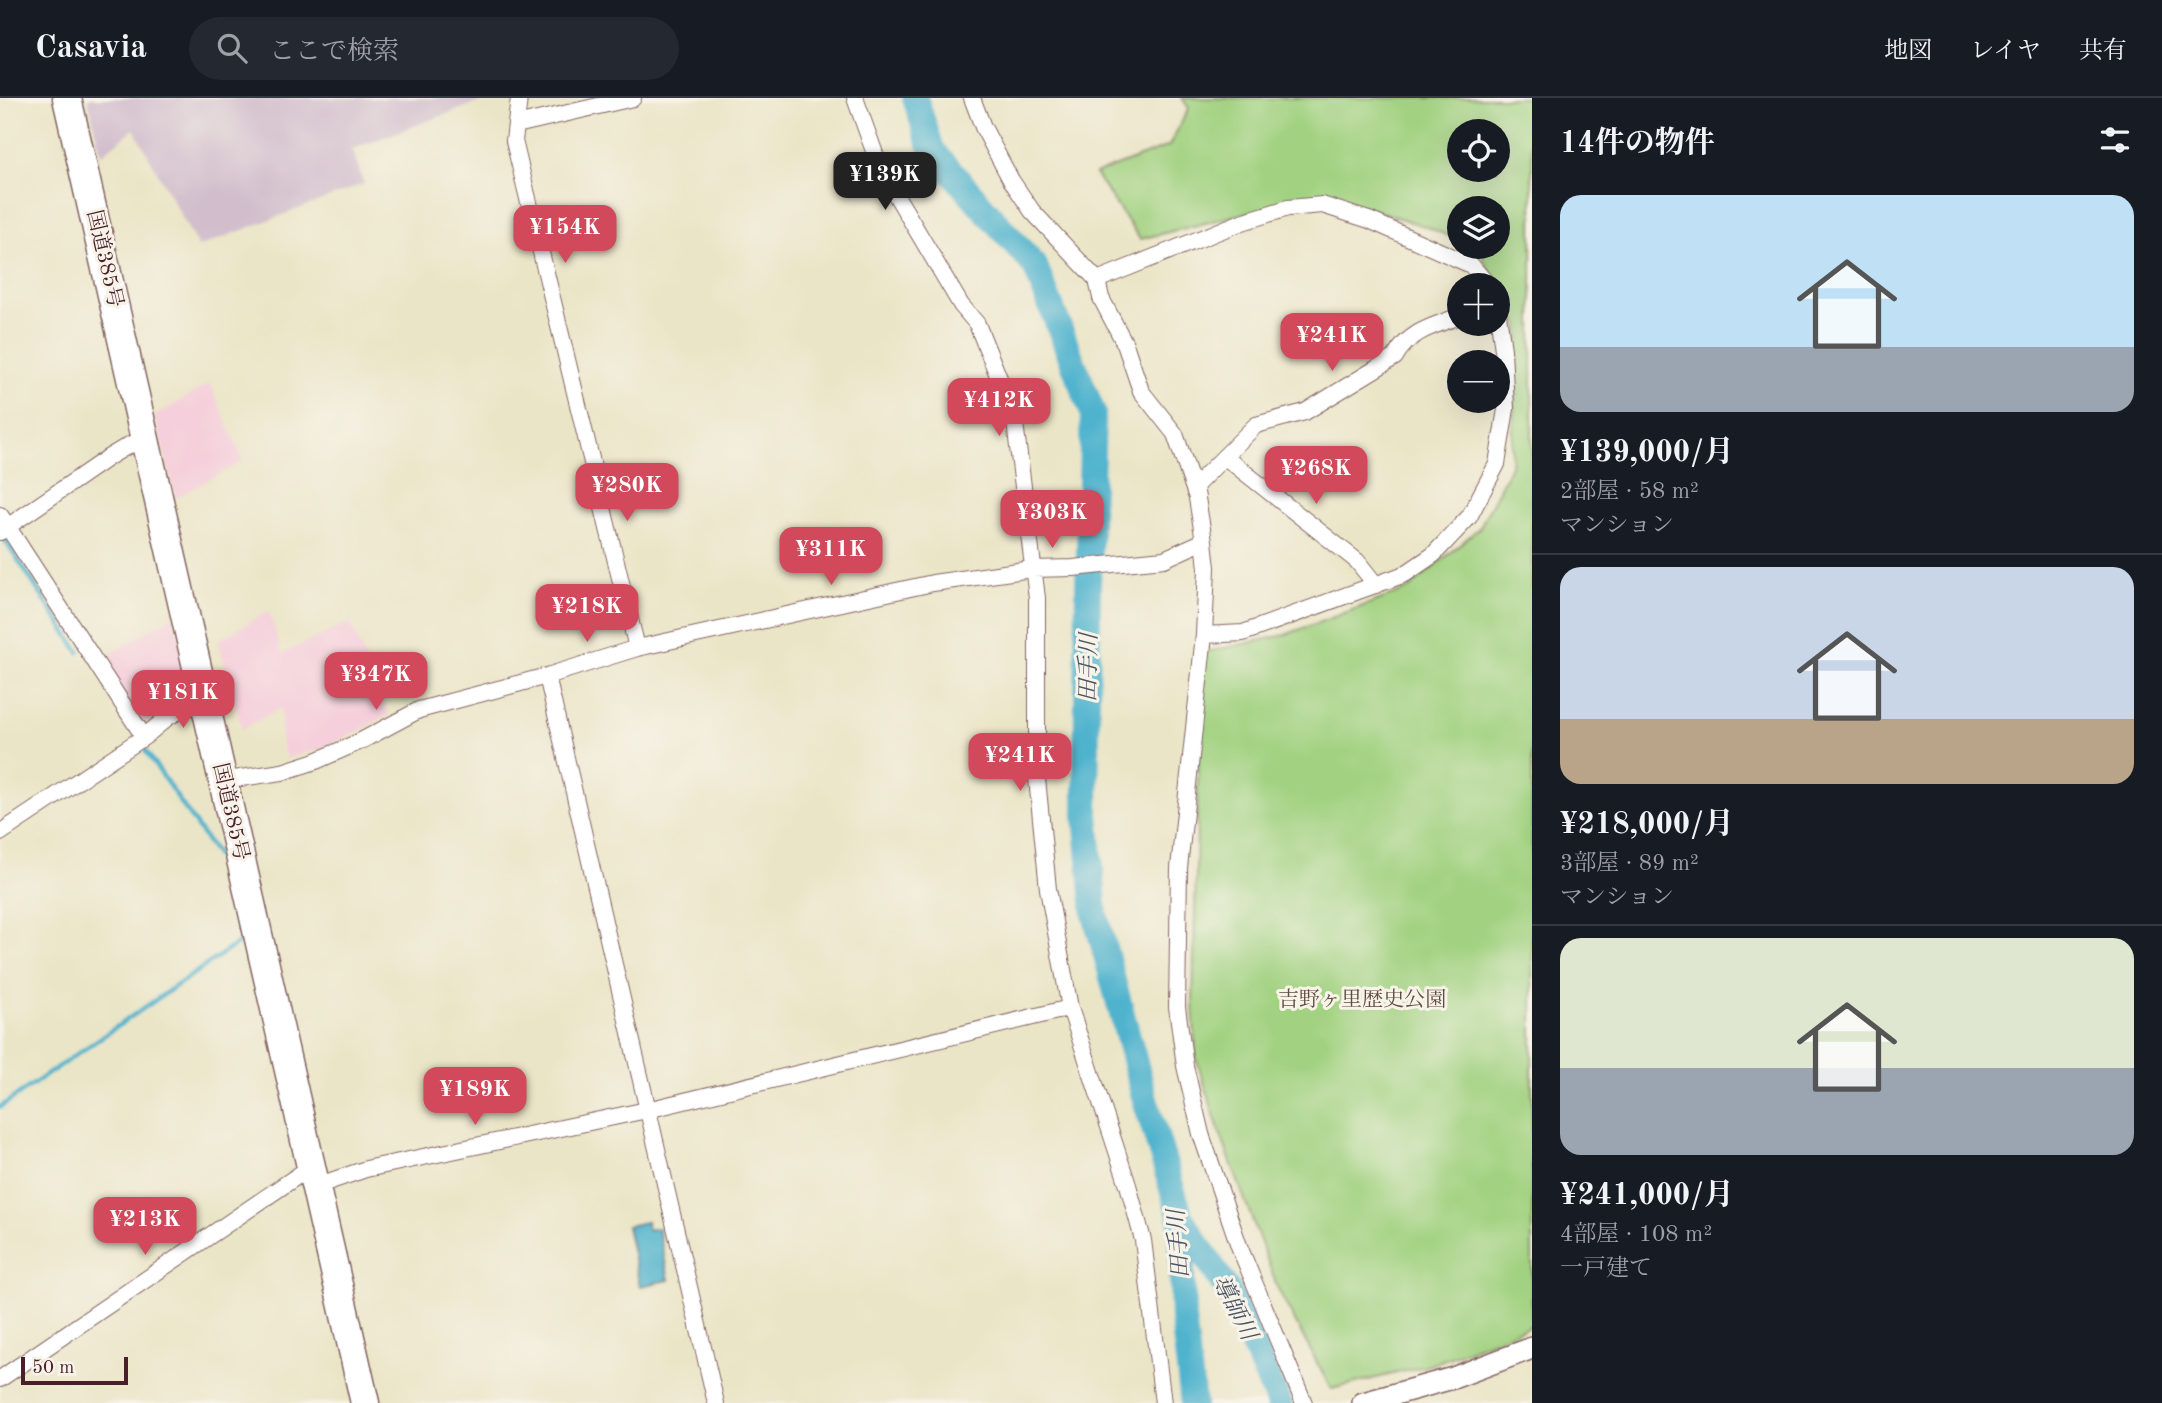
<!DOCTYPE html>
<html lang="ja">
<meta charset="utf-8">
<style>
:root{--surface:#171b24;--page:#242831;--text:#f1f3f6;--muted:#9ea1a6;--line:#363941;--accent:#d1495b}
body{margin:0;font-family:"Old Standard TT","Noto Serif JP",serif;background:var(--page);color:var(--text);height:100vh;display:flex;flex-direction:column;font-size:26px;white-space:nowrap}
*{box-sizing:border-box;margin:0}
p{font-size:23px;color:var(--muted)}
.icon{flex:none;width:38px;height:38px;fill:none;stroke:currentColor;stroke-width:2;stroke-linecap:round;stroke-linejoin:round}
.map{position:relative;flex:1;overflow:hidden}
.details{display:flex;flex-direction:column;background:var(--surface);width:630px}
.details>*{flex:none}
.controls{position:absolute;left:1447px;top:21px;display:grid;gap:14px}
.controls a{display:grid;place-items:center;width:63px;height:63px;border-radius:50%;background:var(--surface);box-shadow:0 7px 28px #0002;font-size:35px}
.scale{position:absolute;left:21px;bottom:18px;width:107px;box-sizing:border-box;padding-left:7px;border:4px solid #4a1f2b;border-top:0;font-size:19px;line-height:24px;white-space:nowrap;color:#4a1f2b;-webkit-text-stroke:5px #f7f3e8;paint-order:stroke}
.price{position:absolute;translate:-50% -60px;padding:0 16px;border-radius:14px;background:var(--accent);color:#fff;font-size:23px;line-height:46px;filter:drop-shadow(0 2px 4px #0008)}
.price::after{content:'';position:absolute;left:50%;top:42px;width:21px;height:16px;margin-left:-10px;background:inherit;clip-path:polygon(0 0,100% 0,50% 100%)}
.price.on{background:#222;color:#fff}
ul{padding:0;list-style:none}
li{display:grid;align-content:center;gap:14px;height:371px;padding:0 28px}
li+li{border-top:2px solid var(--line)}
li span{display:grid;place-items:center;height:217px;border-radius:21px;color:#555}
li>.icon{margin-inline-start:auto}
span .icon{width:126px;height:126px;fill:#fffc;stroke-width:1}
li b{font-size:30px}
h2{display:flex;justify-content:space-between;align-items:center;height:84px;padding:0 28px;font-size:30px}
header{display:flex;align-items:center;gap:42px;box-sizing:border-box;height:98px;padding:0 35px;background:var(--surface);border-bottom:2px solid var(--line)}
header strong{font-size:33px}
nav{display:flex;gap:38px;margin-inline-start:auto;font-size:24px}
.search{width:490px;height:63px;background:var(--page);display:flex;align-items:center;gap:18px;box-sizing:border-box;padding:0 24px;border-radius:38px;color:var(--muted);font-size:26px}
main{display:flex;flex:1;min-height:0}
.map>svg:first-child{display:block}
</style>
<header>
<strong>Casavia</strong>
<div class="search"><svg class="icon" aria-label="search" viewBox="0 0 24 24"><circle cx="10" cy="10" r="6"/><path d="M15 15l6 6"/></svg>ここで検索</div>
<nav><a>地図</a><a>レイヤ</a><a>共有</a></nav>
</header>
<main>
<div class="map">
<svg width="1532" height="1305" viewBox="0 0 1532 1305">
<rect width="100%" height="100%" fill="#f7f3e8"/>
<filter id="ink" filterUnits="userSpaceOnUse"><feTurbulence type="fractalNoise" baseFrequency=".0143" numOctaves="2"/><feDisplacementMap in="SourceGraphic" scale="14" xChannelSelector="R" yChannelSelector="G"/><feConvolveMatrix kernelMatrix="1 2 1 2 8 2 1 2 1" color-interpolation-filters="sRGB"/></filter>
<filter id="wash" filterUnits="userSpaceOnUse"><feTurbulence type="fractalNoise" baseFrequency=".00686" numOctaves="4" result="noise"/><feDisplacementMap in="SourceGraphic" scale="28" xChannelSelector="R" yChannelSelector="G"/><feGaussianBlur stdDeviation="1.57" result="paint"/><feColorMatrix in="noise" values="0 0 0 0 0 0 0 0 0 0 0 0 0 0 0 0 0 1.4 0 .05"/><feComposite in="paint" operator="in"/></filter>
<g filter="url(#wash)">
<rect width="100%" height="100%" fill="#ebe5c7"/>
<path fill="#f5cfdb" d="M210,285L243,363L176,400L155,318Z
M269,513L282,556L350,524L389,617L324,650L286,660L281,643V610L242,631L218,542Z
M173,517L192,599L141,627L101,562Z"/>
<path fill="#d1bdcc" d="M88,0H490L352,51L364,86L198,149L134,31L101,57Z"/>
<path fill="#a2d281" stroke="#767856" stroke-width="2" fill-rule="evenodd" d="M1182,0H1532V1227L1430,1267L1331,1291L1278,1191L1219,1032L1196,960L1193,906L1201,555L1285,537L1409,491L1480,429L1511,368L1519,228L1479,152L1471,149H1498V110H1460L1459,143L1430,130L1378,113L1315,98L1140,141L1095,76L1169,48L1189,10ZM1460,33H1498V72H1460Z"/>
<path fill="#4fb3ce" stroke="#4c697c" stroke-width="2" d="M646,1124L648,1132L658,1130L669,1182L640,1188L627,1128Z"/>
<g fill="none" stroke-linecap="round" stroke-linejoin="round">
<path stroke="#4fb3ce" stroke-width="4.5" d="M3,439L79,554
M145,652L232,780
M0,1009L247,839"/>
<path stroke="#4fb3ce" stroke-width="26" d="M915,0L932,52L1035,168L1093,315L1088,489L1086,717L1095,816L1144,998L1181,1120L1183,1220L1193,1305
M1181,1120L1230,1196L1279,1305"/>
</g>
</g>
<g filter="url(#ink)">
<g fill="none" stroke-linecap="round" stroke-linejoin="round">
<g stroke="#826462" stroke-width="18">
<path id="street" d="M519,0L514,43L637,550
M855,0L880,70L961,207L977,226L1014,317L1037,500V681L1048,791L1070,910L1128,1087L1143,1142L1163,1305
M972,0L983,29L1011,82L1032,113L1097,182L1101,200L1125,246L1141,293L1175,336L1196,397
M516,27L633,0
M1097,182L1242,124L1288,110L1322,107L1369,122L1471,167L1488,187
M1225,359L1357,463L1376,487
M0,417L144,639
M0,434L109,359L129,347L146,344
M1204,443L1207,470L1204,537L1179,770L1177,909L1185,968L1201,1036L1239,1148L1304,1305
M1204,537L1243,535L1405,476L1433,457L1469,419L1497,366L1506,311L1503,252L1498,216
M547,578L716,1305
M225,688L234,681L282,674L316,663L361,643L419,612L547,578L637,550L933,485L1032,471L1073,470L1164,461L1204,443L1195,388L1256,327L1305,314L1395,259C1409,233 1433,228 1460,218
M0,735L144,639L168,619L204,600
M316,1088L366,1071L647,1012L1070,910
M0,1281L312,1068"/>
</g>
<g stroke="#826462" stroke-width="24">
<path id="secondary" d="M1363,1305L1453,1280L1532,1250"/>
</g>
<g stroke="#826462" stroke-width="31">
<path id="highway" d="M67,0L365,1305"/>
</g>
<use href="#street" stroke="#fff" stroke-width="16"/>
<use href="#secondary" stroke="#fff" stroke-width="21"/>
<use href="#highway" stroke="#fff" stroke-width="28"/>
</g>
</g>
<g text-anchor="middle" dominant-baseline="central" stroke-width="6" stroke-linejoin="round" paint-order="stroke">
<g font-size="21" fill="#4a1f2b" stroke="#f7f3e8">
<text transform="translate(104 161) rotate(77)">国道385号</text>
<text transform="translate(230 714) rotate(77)">国道385号</text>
</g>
<g font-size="21" fill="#604c40" stroke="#f7f3e8">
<text x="1362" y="902">吉野ヶ里歴史公園</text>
</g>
<g font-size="23" font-style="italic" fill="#4c5364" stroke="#f7f3e8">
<text transform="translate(1089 570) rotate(-89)">田手川</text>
<text transform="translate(1179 1146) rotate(-94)">田手川</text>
<text transform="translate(1234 1210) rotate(63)">導師川</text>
</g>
</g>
</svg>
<div class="controls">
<a><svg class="icon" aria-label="locate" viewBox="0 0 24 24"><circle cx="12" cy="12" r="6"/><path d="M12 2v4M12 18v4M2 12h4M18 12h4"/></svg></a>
<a><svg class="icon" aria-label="layers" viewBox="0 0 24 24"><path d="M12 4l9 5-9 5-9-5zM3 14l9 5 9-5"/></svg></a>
<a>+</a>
<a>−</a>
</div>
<div class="scale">50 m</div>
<b class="price on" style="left:885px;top:114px">¥139K</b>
<b class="price" style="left:565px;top:167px">¥154K</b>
<b class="price" style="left:1332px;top:275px">¥241K</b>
<b class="price" style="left:999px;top:340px">¥412K</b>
<b class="price" style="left:1316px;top:408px">¥268K</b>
<b class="price" style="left:627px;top:425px">¥280K</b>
<b class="price" style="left:1052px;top:452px">¥303K</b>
<b class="price" style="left:831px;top:489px">¥311K</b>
<b class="price" style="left:587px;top:546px">¥218K</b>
<b class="price" style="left:376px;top:614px">¥347K</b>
<b class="price" style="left:183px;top:632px">¥181K</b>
<b class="price" style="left:1020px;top:695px">¥241K</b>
<b class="price" style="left:475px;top:1029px">¥189K</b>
<b class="price" style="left:145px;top:1159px">¥213K</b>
</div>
<section class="details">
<h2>14件の物件<svg class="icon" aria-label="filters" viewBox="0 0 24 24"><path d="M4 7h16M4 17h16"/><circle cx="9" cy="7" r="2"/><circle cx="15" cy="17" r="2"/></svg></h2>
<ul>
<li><span style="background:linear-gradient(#bfe0f5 70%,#9aa5b1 0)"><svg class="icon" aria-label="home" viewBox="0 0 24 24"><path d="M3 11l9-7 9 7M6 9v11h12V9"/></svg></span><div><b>¥139,000/月</b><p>2部屋 · 58 m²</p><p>マンション</p></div></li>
<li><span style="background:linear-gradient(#c9d6e8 70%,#b9a48a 0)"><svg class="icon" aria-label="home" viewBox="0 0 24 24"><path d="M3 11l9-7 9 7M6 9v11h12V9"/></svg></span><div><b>¥218,000/月</b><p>3部屋 · 89 m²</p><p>マンション</p></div></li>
<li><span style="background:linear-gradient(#dfe7d0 60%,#9aa5b1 0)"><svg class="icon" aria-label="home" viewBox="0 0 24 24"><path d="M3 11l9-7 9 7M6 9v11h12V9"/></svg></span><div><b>¥241,000/月</b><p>4部屋 · 108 m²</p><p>一戸建て</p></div></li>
</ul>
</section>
</main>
